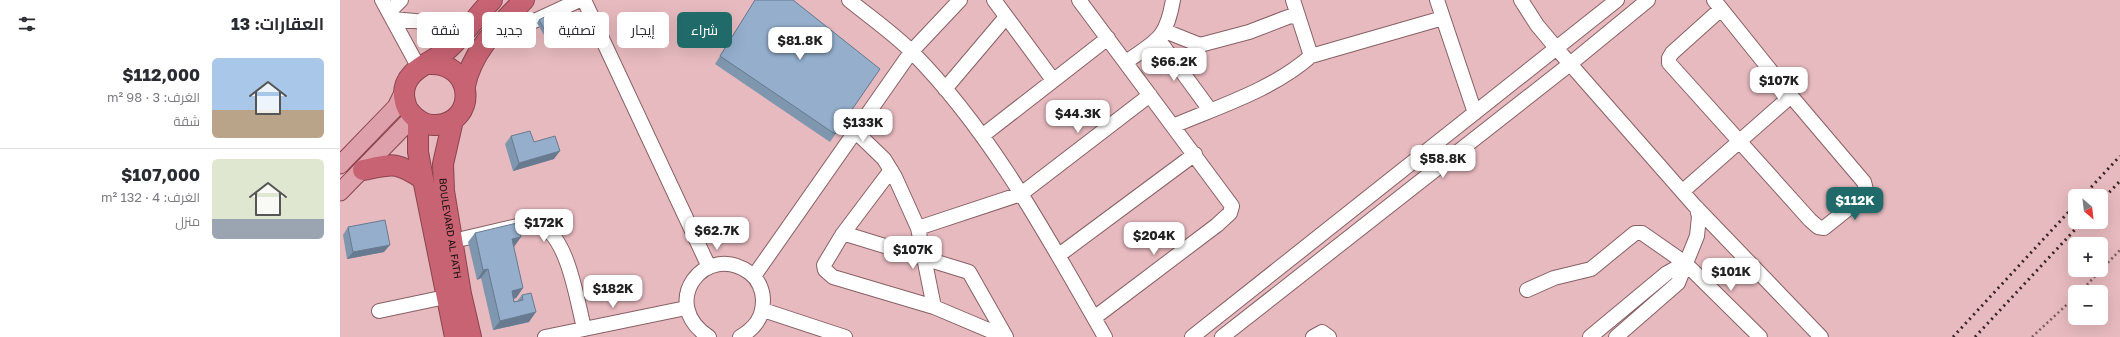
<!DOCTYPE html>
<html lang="ar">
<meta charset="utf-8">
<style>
:root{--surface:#fff;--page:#f7f7f7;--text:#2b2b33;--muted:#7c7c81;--line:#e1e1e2;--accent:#206b69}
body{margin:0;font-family:"Golos Text",Cairo,sans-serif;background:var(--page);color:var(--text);direction:rtl;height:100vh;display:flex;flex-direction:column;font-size:15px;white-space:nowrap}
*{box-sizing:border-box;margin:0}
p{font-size:13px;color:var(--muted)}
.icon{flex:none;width:22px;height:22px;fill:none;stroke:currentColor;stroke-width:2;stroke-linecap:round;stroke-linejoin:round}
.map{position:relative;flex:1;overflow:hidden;direction:ltr}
.details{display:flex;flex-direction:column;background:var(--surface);width:340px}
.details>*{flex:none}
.guide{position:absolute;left:12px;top:12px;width:380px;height:36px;direction:rtl;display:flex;gap:8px}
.needle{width:26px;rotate:152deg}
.tools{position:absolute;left:1728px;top:189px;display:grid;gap:8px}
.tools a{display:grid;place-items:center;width:40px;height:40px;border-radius:6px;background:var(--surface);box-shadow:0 4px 16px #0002;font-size:20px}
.price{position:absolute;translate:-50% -34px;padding:0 9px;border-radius:8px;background:#fff;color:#222;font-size:13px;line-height:26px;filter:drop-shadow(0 1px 2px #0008)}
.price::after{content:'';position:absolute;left:50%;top:24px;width:12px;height:9px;margin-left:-6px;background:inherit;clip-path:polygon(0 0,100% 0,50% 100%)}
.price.current{background:var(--accent);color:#fff}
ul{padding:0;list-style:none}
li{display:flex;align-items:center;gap:12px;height:100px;padding:0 16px}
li+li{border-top:1px solid var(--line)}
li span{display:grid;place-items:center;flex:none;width:112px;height:80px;border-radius:6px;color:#555}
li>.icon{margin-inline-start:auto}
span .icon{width:48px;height:48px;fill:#fffc;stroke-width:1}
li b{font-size:17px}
h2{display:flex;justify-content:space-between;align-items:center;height:48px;padding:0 16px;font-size:17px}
.pill{padding:0 14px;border-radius:6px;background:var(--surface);box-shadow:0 4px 16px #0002;font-size:14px;line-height:36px}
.pill.current{background:var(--accent);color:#fff}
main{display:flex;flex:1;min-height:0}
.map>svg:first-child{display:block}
</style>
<main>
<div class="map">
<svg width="1780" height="337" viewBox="0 0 1780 337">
<rect width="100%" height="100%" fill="#e7babf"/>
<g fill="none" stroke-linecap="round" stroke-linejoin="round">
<g stroke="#886064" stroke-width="16">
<path id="minor" d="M42,0L79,68
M244,0L369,267
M509,0C530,17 553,33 572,52C653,134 708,238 765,337
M654,0L713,80
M739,0L892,206L890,213L877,225L754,318
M1097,0L1135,113
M1181,0L1197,25L1217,49L1354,205L1481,337
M1374,0L1451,96L1524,182L1526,190L1524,196L1484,228L1478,227L1470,220L1329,63V58L1332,53L1381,9
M49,12L61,0
M53,19L129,26
M164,21L181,24L192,22L240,0
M825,31L860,45L909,32L948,17L958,15
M818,39L870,110
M971,56L1103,18
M786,62C817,40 826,40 833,0
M605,89L666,17
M833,126C880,106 932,90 971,56L953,0
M515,131L544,159L555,177L578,228L594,307
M642,136L768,38
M551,170L502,235L484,265L485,270L493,277L594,307L665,337
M1343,191L1451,96
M578,228L681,194L810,95
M502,235H509L629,272L666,337
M113,241L195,222C228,233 236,297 244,328
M719,255L855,154
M414,276L571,52L620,0
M1187,290L1214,278L1251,269L1295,233H1302L1345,263L1420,337
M423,310L505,337
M39,311L115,295
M205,337L346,308
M369,337C317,303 366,240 410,273C418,279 423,290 423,300C423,318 415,328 400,337
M852,337L1277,0
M882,337L1230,64L1308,0
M973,337L982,332L989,337
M1250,337L1327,273L1345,263
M1276,337L1338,283L1357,236L1359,217L1357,208"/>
</g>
<g stroke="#8b444f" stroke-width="19">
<path id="major" d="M0,165L56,107L64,91
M0,192L73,117"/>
</g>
<g stroke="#8b444f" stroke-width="22">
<g id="highway">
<path d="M88,64C135,61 138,123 96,125C86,126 76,120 70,112C66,108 65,102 64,96C63,69 91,64 107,50C124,35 137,16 152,0"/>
<path d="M125,86C132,50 160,25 184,0"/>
<path d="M78,120V152L83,179L115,337"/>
<path id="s1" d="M113,120L103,164L104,191L121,294L131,337"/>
<path d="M23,170C53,164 56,161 83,179"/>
</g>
</g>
<path stroke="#7b5e62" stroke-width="2.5" stroke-dasharray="2 3" stroke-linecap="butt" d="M1761,270L1780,250
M1740,292L1761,270
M1692,337L1735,297"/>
<use href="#minor" stroke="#fff" stroke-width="14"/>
<use href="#major" stroke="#dea1ab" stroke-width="17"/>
<use href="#highway" stroke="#c86373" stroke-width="20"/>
<path stroke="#382528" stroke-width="3" stroke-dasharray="2 4" stroke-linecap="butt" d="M1743,196L1780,156
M1761,201L1780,181
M1613,337L1735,205
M1635,337L1742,222"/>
</g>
<path fill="#7f96af" d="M415,0H453L540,69L490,142L375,64Z
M199,20L217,27L204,35L197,23Z
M171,136L194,142L214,159L173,171L165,144Z
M8,227L44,252L7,259L3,235Z
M135,233L174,247H173L183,288L176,298L174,299V302L177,301L182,295L189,322L153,330L141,278L137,280L128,242Z"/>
<path fill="#687a8f" d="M219,24L217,27L204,35L206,32Z
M220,151L214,159L173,171L179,163Z
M181,237L174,247L165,249L172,239Z
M50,245L44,252L7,259L13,252Z
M148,269L141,278L137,280L143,270Z
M183,288L176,298L165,300L172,291Z
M196,312L189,322L153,330L160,321Z"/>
<path fill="#94aecc" stroke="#687a8f" d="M415,0H453L540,69L495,134L380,56Z
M212,13L219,24L206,32L199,20Z
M190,131L194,142L215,136L220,151L179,163L171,136Z
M45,220L50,245L13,252L8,227Z
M177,223L181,237L172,239L183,288L172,291L174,302L183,300L182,295L191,293L196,312L160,321L148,269L143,270L135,233Z"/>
<g text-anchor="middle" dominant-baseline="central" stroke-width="3" stroke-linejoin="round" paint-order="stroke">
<g font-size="10" fill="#190b0d" stroke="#e7babf">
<text stroke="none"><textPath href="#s1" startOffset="110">BOULEVARD AL FATH</textPath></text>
</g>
</g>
</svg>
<div class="tools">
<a><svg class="needle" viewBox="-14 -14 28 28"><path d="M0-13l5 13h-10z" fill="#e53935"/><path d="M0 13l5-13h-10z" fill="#7c7c81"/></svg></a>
<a>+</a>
<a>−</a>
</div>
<b class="price" style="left:460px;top:61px">$81.8K</b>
<b class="price" style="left:834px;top:82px">$66.2K</b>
<b class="price" style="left:1439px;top:101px">$107K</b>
<b class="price" style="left:738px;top:134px">$44.3K</b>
<b class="price" style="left:523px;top:143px">$133K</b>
<b class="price" style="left:1103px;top:179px">$58.8K</b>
<b class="price current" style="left:1515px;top:221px">$112K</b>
<b class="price" style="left:204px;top:243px">$172K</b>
<b class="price" style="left:377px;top:251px">$62.7K</b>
<b class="price" style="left:814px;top:256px">$204K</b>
<b class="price" style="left:573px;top:270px">$107K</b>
<b class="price" style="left:1391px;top:292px">$101K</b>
<b class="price" style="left:273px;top:309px">$182K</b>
<div class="guide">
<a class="pill current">شراء</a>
<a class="pill">إيجار</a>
<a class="pill">تصفية</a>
<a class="pill">جديد</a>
<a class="pill">شقة</a>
</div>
</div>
<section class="details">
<h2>العقارات: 13<svg class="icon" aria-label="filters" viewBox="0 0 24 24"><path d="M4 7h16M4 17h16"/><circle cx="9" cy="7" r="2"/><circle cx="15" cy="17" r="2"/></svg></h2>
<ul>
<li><span style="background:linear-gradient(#a9c7e8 65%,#b9a48a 0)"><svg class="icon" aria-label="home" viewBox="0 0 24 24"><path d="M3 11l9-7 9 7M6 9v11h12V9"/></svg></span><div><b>$112,000</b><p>الغرف: 3 · 98 m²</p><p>شقة</p></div></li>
<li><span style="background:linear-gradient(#dfe7d0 75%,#9aa5b1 0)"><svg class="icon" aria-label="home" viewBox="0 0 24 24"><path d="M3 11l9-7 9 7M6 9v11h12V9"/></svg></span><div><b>$107,000</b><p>الغرف: 4 · 132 m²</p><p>منزل</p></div></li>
</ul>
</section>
</main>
